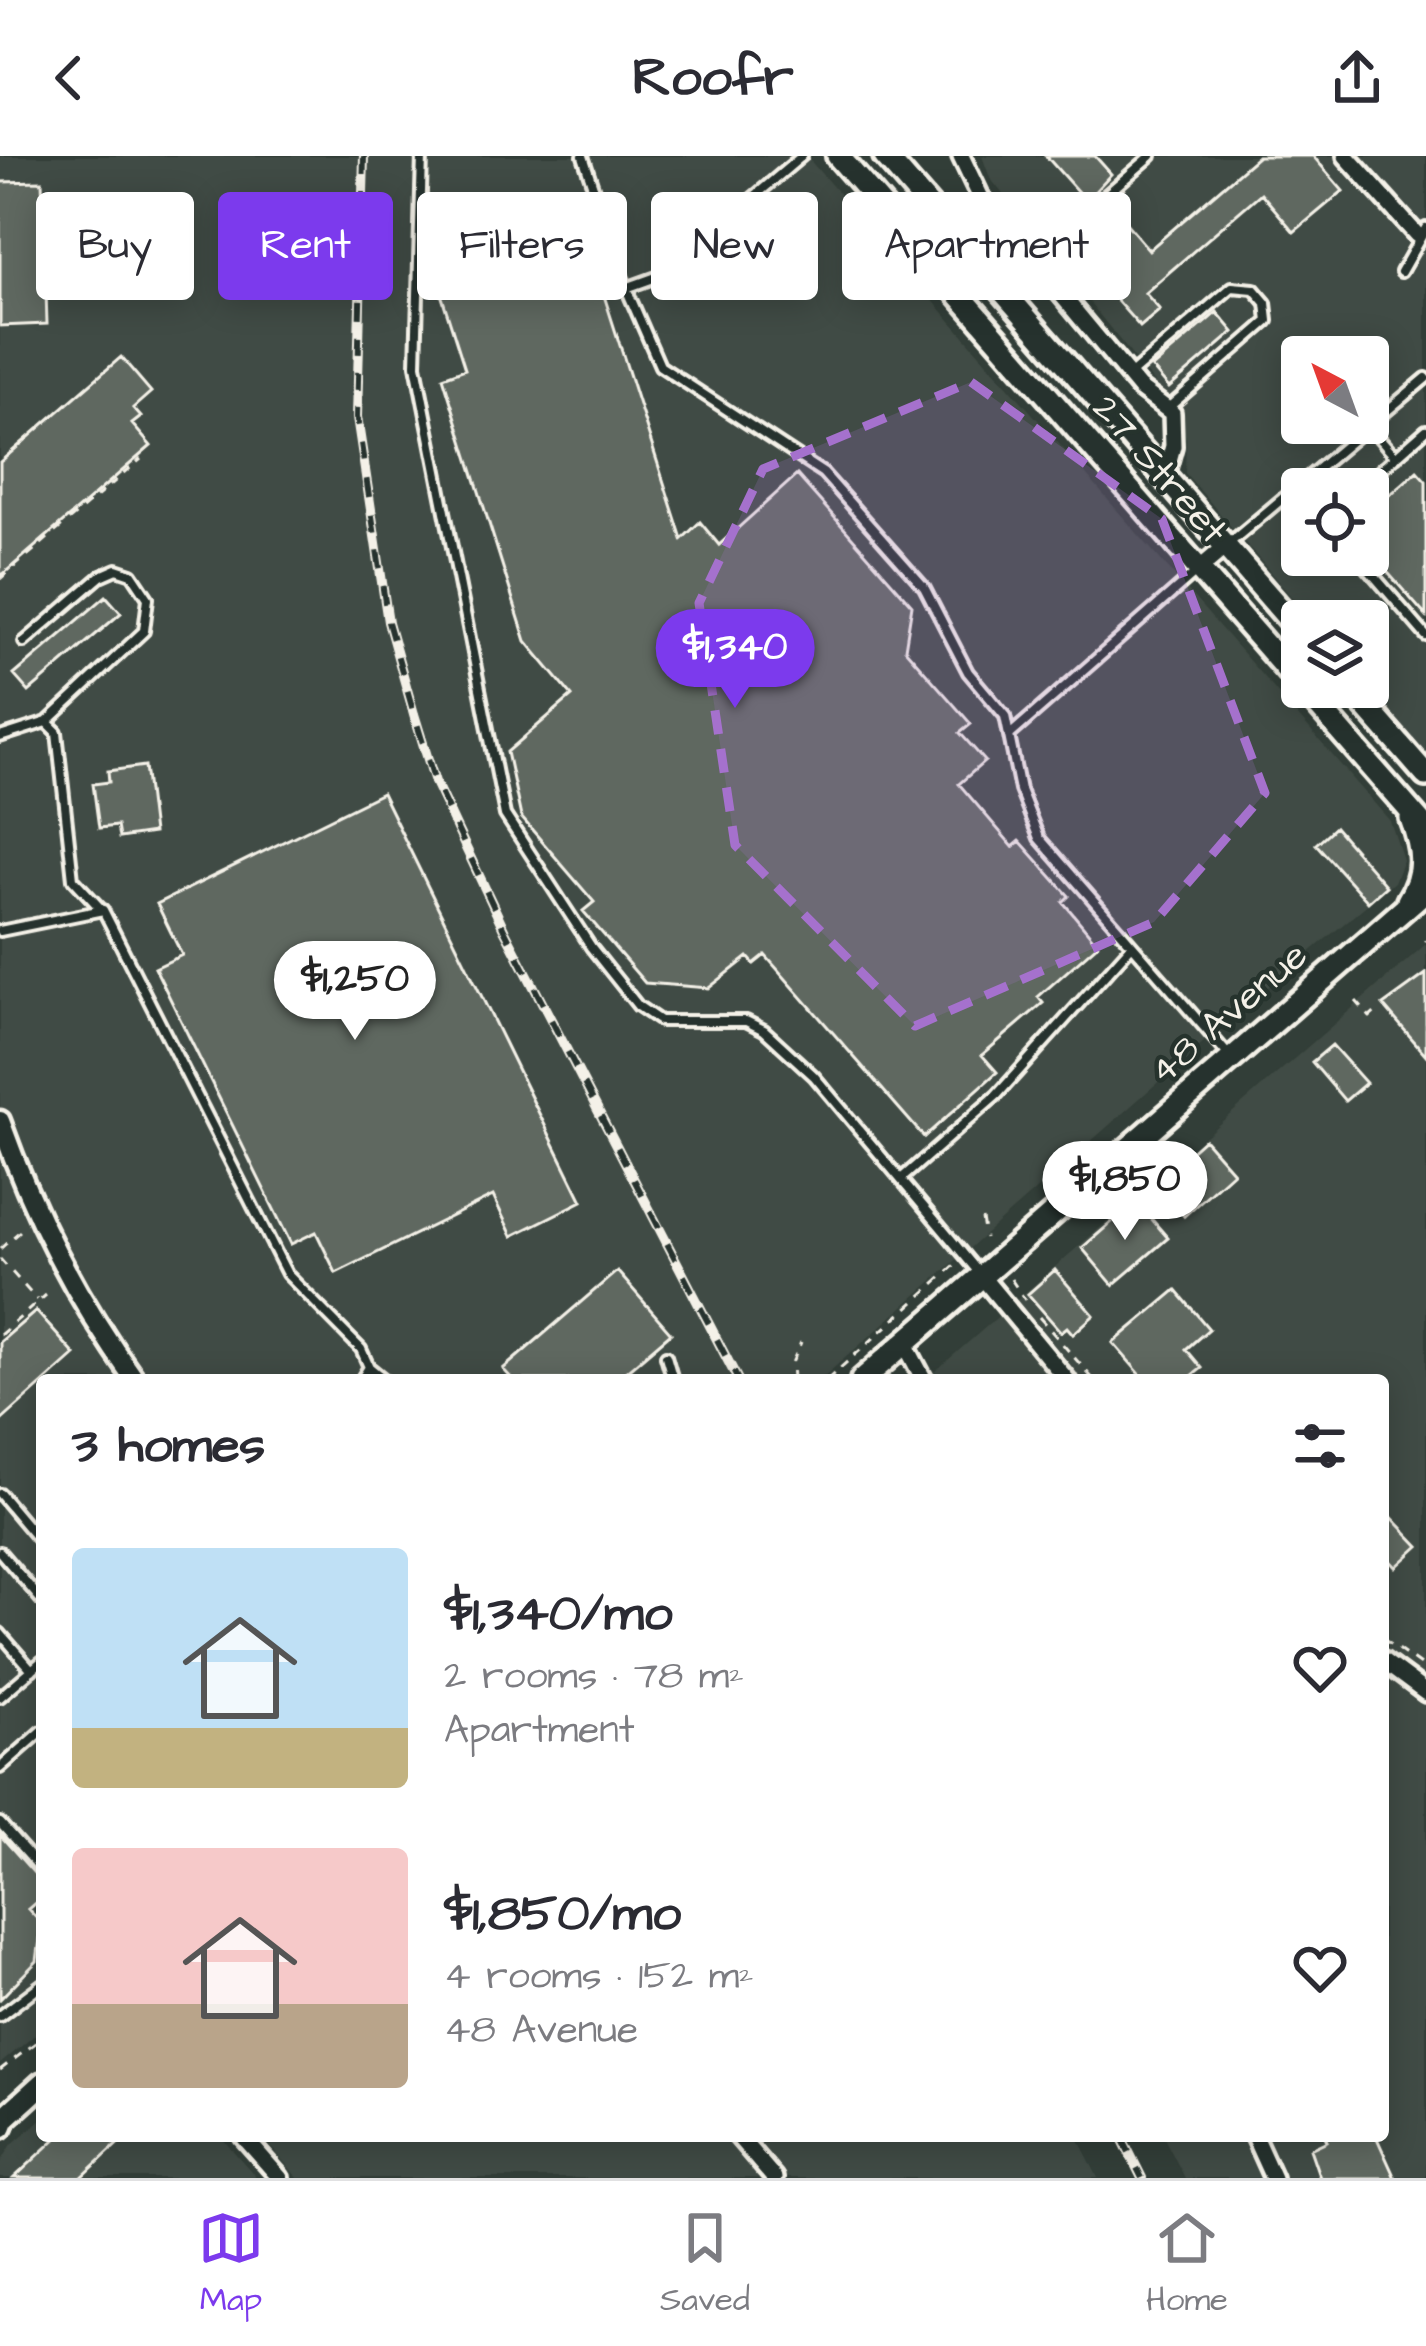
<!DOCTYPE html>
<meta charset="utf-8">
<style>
:root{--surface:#fff;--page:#f7f7f7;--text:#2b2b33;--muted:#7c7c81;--line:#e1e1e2;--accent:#7c3aed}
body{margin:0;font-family:"Architects Daughter",sans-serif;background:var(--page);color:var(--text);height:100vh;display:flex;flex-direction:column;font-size:45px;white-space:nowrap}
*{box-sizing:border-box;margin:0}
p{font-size:39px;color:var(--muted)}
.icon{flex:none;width:66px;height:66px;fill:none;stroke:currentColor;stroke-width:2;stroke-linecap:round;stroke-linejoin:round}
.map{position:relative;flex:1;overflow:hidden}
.panel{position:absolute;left:36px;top:1218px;width:1353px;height:768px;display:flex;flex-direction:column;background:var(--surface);border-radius:12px;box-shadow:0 6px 30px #0003}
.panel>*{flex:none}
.top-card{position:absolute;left:36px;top:36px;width:1356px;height:108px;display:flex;gap:24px}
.needle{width:78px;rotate:319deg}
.fabs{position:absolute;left:1281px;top:180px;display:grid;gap:24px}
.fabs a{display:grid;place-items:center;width:108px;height:108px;border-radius:12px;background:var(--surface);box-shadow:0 6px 30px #0003;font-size:60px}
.price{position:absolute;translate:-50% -102px;padding:0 27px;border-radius:42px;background:#fff;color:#222;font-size:39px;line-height:78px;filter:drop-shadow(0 3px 6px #0008)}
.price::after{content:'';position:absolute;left:50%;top:72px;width:36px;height:27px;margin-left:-18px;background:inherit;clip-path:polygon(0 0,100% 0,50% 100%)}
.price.active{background:var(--accent);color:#fff}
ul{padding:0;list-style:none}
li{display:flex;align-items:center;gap:36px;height:300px;padding:0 36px}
li span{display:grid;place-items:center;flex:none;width:336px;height:240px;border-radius:12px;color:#555}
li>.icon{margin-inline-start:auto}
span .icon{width:144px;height:144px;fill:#fffc;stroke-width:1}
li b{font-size:51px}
h2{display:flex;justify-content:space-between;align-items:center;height:144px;padding:0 36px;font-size:51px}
.pill{padding:0 42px;border-radius:12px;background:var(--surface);box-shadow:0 6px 30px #0003;font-size:42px;line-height:108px}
.pill.active{background:var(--accent);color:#fff}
header{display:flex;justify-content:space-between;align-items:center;height:156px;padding:0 36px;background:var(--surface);font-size:54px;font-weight:800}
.menu{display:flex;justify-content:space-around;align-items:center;height:168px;border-top:3px solid var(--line);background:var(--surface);font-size:33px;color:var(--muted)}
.menu a{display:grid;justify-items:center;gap:6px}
.menu .active{color:var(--accent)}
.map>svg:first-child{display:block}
</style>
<header><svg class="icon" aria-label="back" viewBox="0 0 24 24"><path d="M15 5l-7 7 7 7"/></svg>Roofr<svg class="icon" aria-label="share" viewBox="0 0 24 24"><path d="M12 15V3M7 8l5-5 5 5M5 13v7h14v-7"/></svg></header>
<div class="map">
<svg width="1426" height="2022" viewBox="0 0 1426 2022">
<rect width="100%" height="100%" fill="#323e38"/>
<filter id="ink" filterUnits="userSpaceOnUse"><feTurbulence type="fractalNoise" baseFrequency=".00833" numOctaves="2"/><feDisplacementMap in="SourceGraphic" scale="24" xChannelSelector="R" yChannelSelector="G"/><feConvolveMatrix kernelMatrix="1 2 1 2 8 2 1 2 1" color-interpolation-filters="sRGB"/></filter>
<g filter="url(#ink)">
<path fill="#404b44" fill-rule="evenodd" d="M0,0H806L1390,665L1403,704L1394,726L1232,861L820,1224H42V1873L0,1908Z
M982,0H1426V597L1368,530V465H1312L1185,317L1186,282L1179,258L990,22ZM1302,201H1368V267H1302ZM1302,333H1368V399H1302Z
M1426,788V2022H1185L1163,1980H1383V1224H925Z
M42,1963V1980H220L257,2022H0V2008L12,1988Z
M261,1980H1077L1098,2022H298Z"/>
<path fill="#5f6861" stroke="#f4f1e8" stroke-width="3" d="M1046,0H1095L1111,18L1086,45Z
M1258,0H1313L1343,35L1294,76L1261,37L1145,137L1160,154L1140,171L1066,87L1109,47L1149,94Z
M42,25L43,53L88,51L90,100L45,102L47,168L0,170V26Z
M575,49L682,383L700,366L719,389L797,319L912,449L905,493L971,568L960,577L985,605L959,628L1013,691L1020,685L1069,740L1063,746L1098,788L1038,841L1043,847L982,899L997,916L924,981L765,799L754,808L748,801L709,832L645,827L583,755L594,746L521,661L507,596L572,540L526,485L443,221L465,213L436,122L438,95Z
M1217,156L1234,176L1169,232L1152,212Z
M121,201L151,236L133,252L141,261L132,268L151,290L0,421V306Z
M1417,315L1426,325V460L1368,394V358Z
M106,440L121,457L29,536L14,519Z
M145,610L153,677L119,682L117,670L99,672L93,628L109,626L108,615Z
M382,637L582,1045L512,1080L493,1040L336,1117L316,1076L291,1088L155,812L182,799L157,748Z
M1335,671L1386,730L1368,746L1316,688Z
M1426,818V899L1383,849Z
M1332,889L1366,927L1345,945L1312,906Z
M1204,983L1233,1016L1184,1060L1155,1027Z
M1136,1045L1168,1082L1113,1129L1082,1092Z
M1055,1114L1094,1159L1073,1178L1067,1171L1061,1176L1028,1138Z
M617,1115L671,1177L616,1224H513L503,1213Z
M1176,1134L1209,1173L1186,1193L1202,1212L1187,1224H1145L1113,1187Z
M36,1155L75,1199L0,1266V1186Z
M1383,1352L1419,1390L1396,1411L1383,1397Z
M0,1679L42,1726V1741L28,1753L42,1768L37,1805L0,1843Z
M59,1980H126L81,2022H14Z
M1325,1980H1376L1395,2022H1320L1310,1993L1327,1985Z"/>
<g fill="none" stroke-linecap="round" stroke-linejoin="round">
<g stroke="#f4f1e8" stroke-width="16">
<path id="service" d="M422,0L416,209L505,659L591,791L638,850L660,865H746L764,874L814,920L980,1118
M583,0L626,132L660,210L823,317L924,431L968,516L1005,560L1020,634L1039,682L1231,902
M1033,102L1151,0
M1401,116L1426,72
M626,132L662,119L802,0
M1131,218L1232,131L1254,133L1266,147L1268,165L1168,252
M1370,271L1396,301
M1359,333L1426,274
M1226,390L1426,222
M1356,399L1426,480
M47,566L57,576L73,723L101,753
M1011,578L1195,417
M0,581L47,566L144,475L148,442L132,418L117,413L101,420L24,486
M0,775L103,754L287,1118L361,1193L369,1211L361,1224
M901,1023L997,939L1132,789
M666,1200L673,1224
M369,1211L385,1224
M0,1338L42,1388
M0,1396L42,1445
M0,1477L32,1514
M0,1541L42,1505
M0,1612L42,1575
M0,1667L42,1714
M0,1860L42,1828"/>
</g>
<g stroke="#f4f1e8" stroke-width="24">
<path id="minor" d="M961,0L981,42L1139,232L1172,257L1173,290L1165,319
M1346,0L1417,79
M1198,414L1225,391
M982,1121L1067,1224
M905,1188L924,1224
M1383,1505L1426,1537
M243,1980L280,2022
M738,1980L774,2022
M1254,1980L1273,2022"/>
</g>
<g stroke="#f4f1e8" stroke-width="27">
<path id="tertiary" d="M0,965C34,1060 76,1142 135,1224"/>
</g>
<g stroke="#f4f1e8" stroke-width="30">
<path id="secondary" d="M838,0L1426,673
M885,0L1302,478
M1349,531L1426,619
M1408,745C1426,716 1423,694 1411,662
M862,1224L1426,734
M0,1966L42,1928"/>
</g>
<g stroke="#f4f1e8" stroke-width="33">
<path id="trunk" d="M0,1969L2,1964"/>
</g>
<path stroke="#f4f1e8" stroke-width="3" stroke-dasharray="9 9" stroke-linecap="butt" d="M843,37L857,75
M0,423L141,303
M1425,784L1426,785
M1356,845L1370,861L1379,853
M982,1063L985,1082
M0,1093L20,1075
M0,1103L37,1144
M1011,1123L1025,1144
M1039,1161L1094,1224
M0,1179L46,1139
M793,1224L792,1207L801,1186
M827,1224L955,1109
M1383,1483L1426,1513
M0,1914L42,1882"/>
<use href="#service" stroke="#26332d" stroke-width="8"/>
<use href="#minor" stroke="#26332d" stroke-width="15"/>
<use href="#tertiary" stroke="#26332d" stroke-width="18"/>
<use href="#secondary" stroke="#26332d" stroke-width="21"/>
<use href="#trunk" stroke="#26332d" stroke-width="24"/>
<g stroke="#f4f1e8" stroke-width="10">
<path id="rail" d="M364,0L357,261L388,466L414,558L435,626L505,775L738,1224
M1121,1980L1142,2022"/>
</g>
<use href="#rail" stroke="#26332d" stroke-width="6" stroke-dasharray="18" stroke-linecap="butt"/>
</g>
</g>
<path fill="#a571cd" fill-opacity="0.2" stroke="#a571cd" stroke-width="9" stroke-dasharray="24 15" stroke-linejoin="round" d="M971,226L1162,363L1265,637L1154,766L915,870L735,689L699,447L763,313Z"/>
<g text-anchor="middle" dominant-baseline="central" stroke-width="9" stroke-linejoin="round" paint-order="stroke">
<g font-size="39" fill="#f4f1e8" stroke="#26332d">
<text transform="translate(1159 314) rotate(49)">27 Street</text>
<text transform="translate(1229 858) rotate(-41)">48 Avenue</text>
</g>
</g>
</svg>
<div class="fabs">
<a><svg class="needle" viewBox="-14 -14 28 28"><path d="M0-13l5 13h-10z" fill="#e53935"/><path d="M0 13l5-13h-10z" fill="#7c7c81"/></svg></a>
<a><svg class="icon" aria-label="locate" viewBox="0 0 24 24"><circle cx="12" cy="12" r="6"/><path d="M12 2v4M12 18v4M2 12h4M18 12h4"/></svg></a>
<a><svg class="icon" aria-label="layers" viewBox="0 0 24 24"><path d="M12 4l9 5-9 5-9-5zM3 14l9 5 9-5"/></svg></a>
</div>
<b class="price active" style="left:735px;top:555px">$1,340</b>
<b class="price" style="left:355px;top:887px">$1,250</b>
<b class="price" style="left:1125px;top:1087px">$1,850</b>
<div class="top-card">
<a class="pill">Buy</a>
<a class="pill active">Rent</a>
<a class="pill">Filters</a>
<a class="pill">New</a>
<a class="pill">Apartment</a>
</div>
<section class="panel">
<h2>3 homes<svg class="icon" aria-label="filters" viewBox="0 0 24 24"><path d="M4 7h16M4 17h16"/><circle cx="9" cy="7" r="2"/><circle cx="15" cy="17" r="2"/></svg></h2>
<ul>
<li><span style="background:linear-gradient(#bfe0f5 75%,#c2b280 0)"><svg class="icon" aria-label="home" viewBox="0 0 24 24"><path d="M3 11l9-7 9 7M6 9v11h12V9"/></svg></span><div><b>$1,340/mo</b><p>2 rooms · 78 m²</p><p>Apartment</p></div><svg class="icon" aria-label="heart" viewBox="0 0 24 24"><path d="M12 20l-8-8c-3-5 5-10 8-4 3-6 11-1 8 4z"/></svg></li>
<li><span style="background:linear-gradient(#f6c9c9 65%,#b9a48a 0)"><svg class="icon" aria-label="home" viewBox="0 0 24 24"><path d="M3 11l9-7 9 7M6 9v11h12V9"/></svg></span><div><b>$1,850/mo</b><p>4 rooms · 152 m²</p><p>48 Avenue</p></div><svg class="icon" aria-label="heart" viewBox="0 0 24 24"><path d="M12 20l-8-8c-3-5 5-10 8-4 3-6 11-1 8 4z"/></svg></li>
</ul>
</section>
</div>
<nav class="menu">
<a class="active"><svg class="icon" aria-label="map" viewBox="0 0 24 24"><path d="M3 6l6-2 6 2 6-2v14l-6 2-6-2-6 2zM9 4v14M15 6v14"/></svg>Map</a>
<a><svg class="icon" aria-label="saved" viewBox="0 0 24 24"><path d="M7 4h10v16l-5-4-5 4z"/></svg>Saved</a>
<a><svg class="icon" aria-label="home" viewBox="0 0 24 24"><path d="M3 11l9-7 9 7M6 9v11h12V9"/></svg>Home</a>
</nav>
